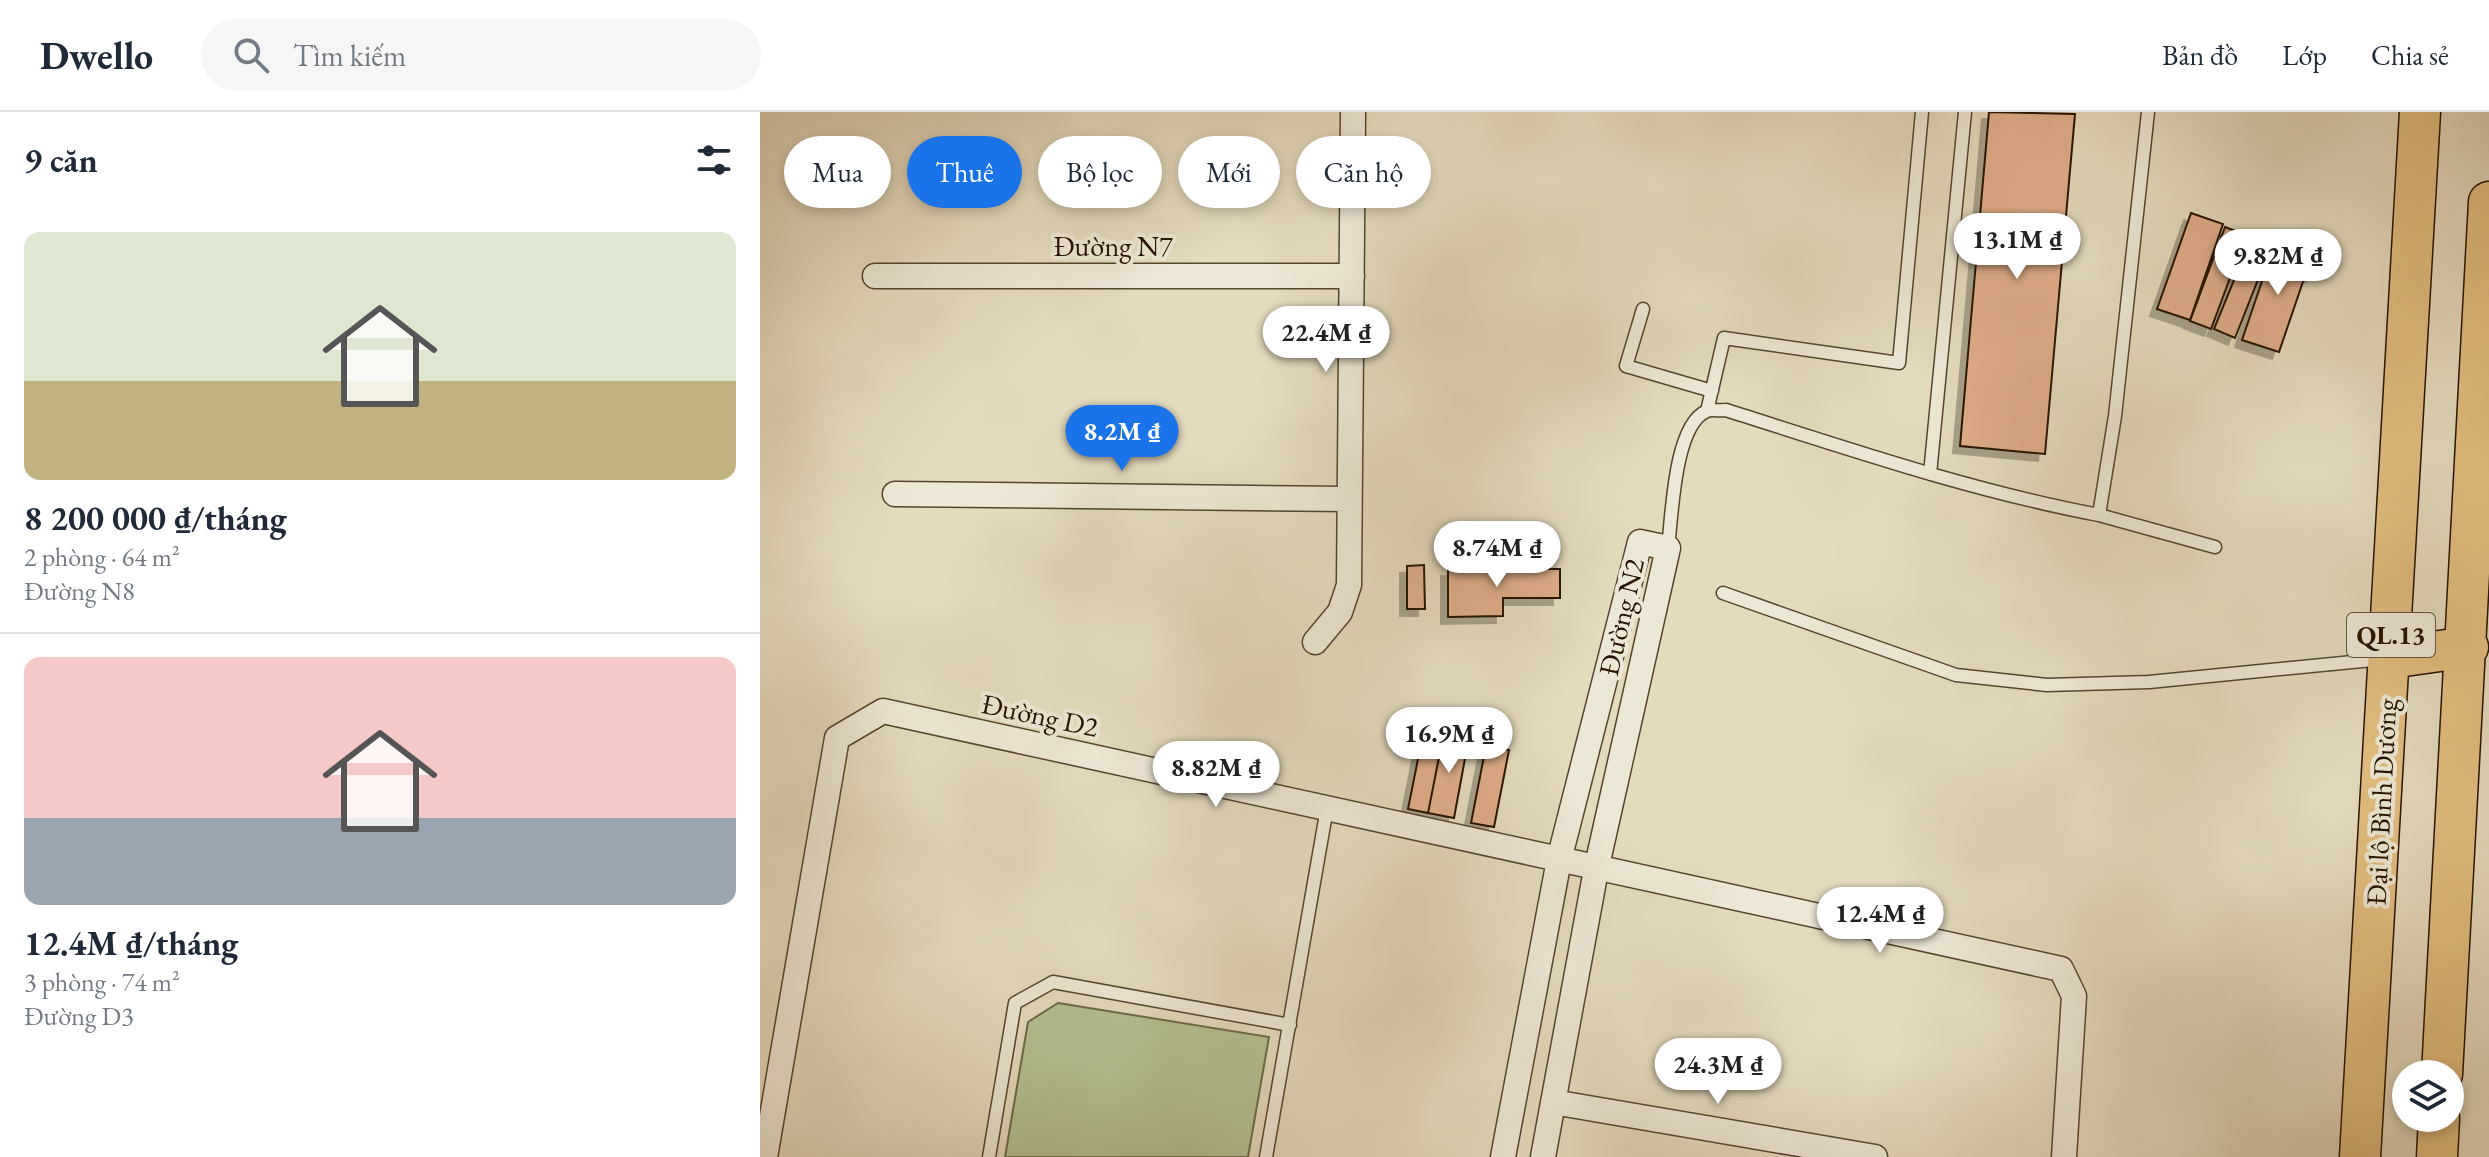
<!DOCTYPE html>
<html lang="vi">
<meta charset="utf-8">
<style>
:root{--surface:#fff;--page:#f6f6f7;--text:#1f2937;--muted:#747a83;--line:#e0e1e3;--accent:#1a73e8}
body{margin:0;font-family:"EB Garamond",serif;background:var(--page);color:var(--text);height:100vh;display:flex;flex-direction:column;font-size:30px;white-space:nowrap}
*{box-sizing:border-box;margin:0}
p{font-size:26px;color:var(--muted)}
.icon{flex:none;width:44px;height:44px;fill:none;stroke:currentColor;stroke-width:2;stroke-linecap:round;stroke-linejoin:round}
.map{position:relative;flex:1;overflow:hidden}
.drawer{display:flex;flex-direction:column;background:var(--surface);width:760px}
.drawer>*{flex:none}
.hud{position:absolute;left:24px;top:24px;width:760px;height:72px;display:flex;gap:16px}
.buttons{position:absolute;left:1632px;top:948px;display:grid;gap:16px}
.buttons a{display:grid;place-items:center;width:72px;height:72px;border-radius:50%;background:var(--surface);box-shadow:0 4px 12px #0003;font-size:40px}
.price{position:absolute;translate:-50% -68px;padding:0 18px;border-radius:28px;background:#fff;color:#222;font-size:26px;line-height:52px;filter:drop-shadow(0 2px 4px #0008)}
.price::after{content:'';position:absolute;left:50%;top:48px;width:24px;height:18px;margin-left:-12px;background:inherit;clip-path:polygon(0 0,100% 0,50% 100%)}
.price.active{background:var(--accent);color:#fff}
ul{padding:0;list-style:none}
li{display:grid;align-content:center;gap:16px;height:424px;padding:0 24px}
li+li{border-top:2px solid var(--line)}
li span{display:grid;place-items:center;height:248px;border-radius:16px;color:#555}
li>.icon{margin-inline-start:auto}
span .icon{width:144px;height:144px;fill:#fffc;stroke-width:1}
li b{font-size:34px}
h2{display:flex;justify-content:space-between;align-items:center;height:96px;padding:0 24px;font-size:34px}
.chip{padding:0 28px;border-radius:36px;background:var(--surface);box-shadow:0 4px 12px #0003;font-size:28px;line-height:72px}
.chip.active{background:var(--accent);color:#fff}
header{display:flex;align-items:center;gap:48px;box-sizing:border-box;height:112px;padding:0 40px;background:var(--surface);border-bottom:2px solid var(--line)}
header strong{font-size:38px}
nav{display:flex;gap:44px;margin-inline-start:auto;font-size:28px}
.search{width:560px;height:72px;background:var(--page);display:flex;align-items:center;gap:20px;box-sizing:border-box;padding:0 28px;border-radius:44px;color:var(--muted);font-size:30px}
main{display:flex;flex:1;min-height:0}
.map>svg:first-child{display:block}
</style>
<header>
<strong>Dwello</strong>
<div class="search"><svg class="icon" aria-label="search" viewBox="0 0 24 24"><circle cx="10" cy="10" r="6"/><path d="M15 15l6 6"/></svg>Tìm kiếm</div>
<nav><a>Bản đồ</a><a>Lớp</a><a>Chia sẻ</a></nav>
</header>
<main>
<section class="drawer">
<h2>9 căn<svg class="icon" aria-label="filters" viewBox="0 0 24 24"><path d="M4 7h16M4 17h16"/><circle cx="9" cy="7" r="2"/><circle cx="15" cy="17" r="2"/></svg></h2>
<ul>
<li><span style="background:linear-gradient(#dfe7d0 60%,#c2b280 0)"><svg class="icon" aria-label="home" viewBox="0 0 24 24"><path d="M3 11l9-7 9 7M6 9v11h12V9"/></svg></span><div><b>8 200 000 ₫/tháng</b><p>2 phòng · 64 m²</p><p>Đường N8</p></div></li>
<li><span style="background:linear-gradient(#f6c9c9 65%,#9aa5b1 0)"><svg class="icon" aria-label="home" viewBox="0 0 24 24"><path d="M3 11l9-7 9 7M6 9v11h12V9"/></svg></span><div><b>12.4M ₫/tháng</b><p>3 phòng · 74 m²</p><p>Đường D3</p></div></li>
</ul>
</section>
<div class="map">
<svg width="1729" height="1045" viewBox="0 0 1729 1045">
<defs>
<filter id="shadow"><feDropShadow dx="-7" dy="7" stdDeviation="0" flood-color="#0004"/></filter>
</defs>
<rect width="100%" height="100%" fill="#e4dabe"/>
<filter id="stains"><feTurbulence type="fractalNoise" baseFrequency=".0025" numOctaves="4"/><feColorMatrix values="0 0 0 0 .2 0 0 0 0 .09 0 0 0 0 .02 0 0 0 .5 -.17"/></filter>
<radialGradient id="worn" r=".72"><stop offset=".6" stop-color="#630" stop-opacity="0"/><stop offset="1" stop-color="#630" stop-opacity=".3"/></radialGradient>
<path fill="#b4c091" stroke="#6d6a48" stroke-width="2" d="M298,891L509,925L488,1045H245L268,910Z"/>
<path fill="#dfad89" stroke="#261300" stroke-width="2" filter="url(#shadow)" d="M1229,0L1315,2L1285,342L1200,334Z
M1431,101L1463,112L1430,208L1397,197Z
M1465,115L1486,123L1451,217L1430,209Z
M1492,124L1512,132L1475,226L1454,217Z
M1515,131L1559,146L1553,163L1546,161L1519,240L1482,228Z
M664,453L665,497H647V454Z
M688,457H800V486H743V504L688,505Z
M664,617L684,620L668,701L648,697Z
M684,620L709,625L694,706L668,701Z
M726,634L749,638L734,715L711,711Z"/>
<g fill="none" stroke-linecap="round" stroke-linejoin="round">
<g stroke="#564530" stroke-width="15">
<path id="service" d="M883,197L866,254L952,279
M947,299L964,226L1139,251L1162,0
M1170,362L1205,0
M1339,403L1455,435
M908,436C912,404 914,312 947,299C951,297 961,299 966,298C1089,337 1212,379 1339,403L1355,304L1388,0
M963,481L1196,563L1287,573L1389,570L1623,547
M229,1045L255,891L293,870L530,913
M506,1045L567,696"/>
</g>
<g stroke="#564530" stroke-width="27">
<path id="minor" d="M115,164H592
M135,382L588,387
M555,530L580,500L589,473L593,0
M793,990L1115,1045
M5,1045L77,626L123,599L1301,857L1314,884L1304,1045
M743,1045L799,748L880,430L908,436L836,758L783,1045"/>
</g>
<g stroke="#261300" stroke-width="43">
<path id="trunk" d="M1630,546L1708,535
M1682,962L1729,90
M1600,1045L1660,0
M1677,1045L1679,1006"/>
</g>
<use href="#service" stroke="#ede7d5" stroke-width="12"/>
<use href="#minor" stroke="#ede7d5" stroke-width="24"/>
<use href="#trunk" stroke="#e2bd7f" stroke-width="40"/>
</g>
<g text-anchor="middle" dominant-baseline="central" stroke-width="8" stroke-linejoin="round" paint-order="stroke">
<rect fill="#ede7d5" stroke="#625340" stroke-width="2" x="1587" y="501" width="88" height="44" rx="6"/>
<g font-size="26" font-weight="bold" fill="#261300">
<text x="1631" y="523">QL.13</text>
</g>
<g font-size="28" fill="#261300" stroke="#ede7d5">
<text x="353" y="134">Đường N7</text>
<text transform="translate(861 505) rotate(-77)">Đường N2</text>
<text transform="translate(280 603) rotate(12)">Đường D2</text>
<text transform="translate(1621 690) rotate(-87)">Đại lộ Bình Dương</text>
</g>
</g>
<rect width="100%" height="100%" filter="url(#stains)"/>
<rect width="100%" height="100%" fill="url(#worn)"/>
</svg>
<div class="buttons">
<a><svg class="icon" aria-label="layers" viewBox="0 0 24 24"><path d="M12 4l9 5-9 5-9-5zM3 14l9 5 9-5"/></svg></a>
</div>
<b class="price" style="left:1257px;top:169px">13.1M ₫</b>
<b class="price" style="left:1518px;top:185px">9.82M ₫</b>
<b class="price" style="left:566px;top:262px">22.4M ₫</b>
<b class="price active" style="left:362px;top:361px">8.2M ₫</b>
<b class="price" style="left:737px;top:477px">8.74M ₫</b>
<b class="price" style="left:689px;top:663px">16.9M ₫</b>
<b class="price" style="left:456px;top:697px">8.82M ₫</b>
<b class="price" style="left:1120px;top:843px">12.4M ₫</b>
<b class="price" style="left:958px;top:994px">24.3M ₫</b>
<div class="hud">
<a class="chip">Mua</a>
<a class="chip active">Thuê</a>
<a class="chip">Bộ lọc</a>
<a class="chip">Mới</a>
<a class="chip">Căn hộ</a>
</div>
</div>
</main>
